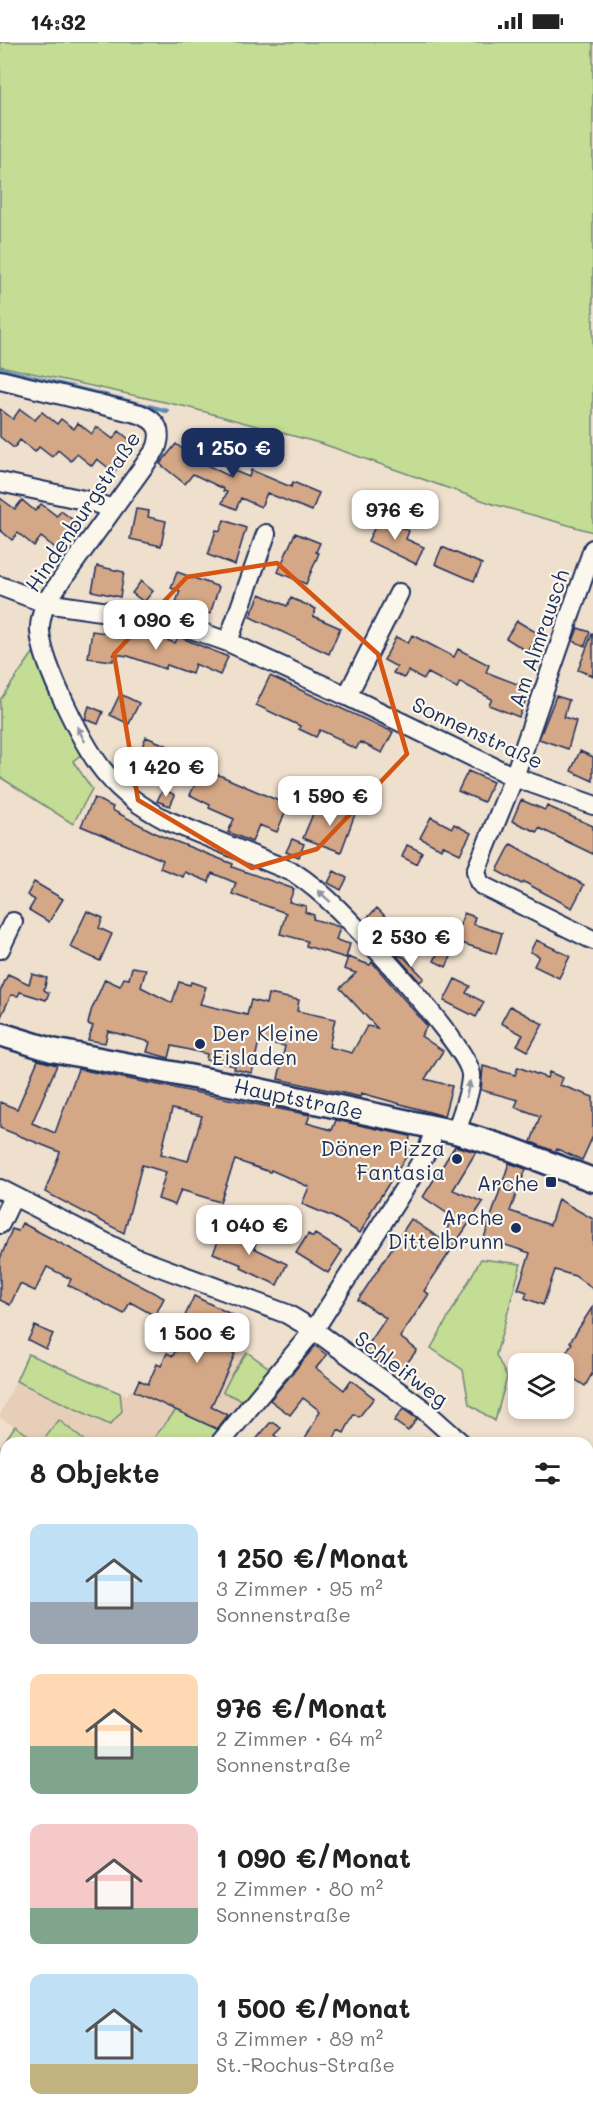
<!DOCTYPE html>
<html lang="de">
<meta charset="utf-8">
<style>
:root{--surface:#fff;--page:#f2f2f2;--text:#222;--muted:#767676;--accent:#1b2f5e}
body{margin:0;font-family:Mali,sans-serif;background:var(--page);color:var(--text);height:100vh;display:flex;flex-direction:column;font-size:22px;white-space:nowrap}
*{box-sizing:border-box;margin:0}
p{font-size:20px;color:var(--muted)}
.icon{flex:none;width:33px;height:33px;fill:none;stroke:currentColor;stroke-width:2;stroke-linecap:round;stroke-linejoin:round}
.map{position:relative;flex:1;overflow:hidden}
.sheet{position:absolute;left:0px;top:1395px;width:594px;height:684px;display:flex;flex-direction:column;background:var(--surface);border-radius:18px 18px 0 0;box-shadow:0 3px 9px #0003}
.sheet>*{flex:none}
.controls{position:absolute;left:508px;top:1311px;display:grid;gap:12px}
.controls a{display:grid;place-items:center;width:66px;height:66px;border-radius:12px;background:var(--surface);box-shadow:0 3px 9px #0003;font-size:30px}
.price{position:absolute;translate:-50% -51px;padding:0 14px;border-radius:12px;background:#fff;color:#222;font-size:20px;line-height:39px;filter:drop-shadow(0 2px 3px #0008)}
.price::after{content:'';position:absolute;left:50%;top:36px;width:18px;height:14px;margin-left:-9px;background:inherit;clip-path:polygon(0 0,100% 0,50% 100%)}
.price.on{background:var(--accent);color:#fff}
ul{padding:0;list-style:none}
li{display:flex;align-items:center;gap:18px;height:150px;padding:0 30px}
li span{display:grid;place-items:center;flex:none;width:168px;height:120px;border-radius:12px;color:#555}
li>.icon{margin-inline-start:auto}
span .icon{width:72px;height:72px;fill:#fffc;stroke-width:1}
li b{font-size:26px}
h2{display:flex;justify-content:space-between;align-items:center;height:72px;padding:0 30px;font-size:26px}
.status{display:flex;justify-content:space-between;align-items:center;height:42px;padding:0 30px;background:var(--surface);direction:ltr}
.status svg{height:16px;fill:currentColor}
.map>svg:first-child{display:block}
</style>
<div class="status"><b>14:32</b><svg viewBox="0 0 49 12"><path d="M0 12V9h3v3zM5 12V6h3v6zM10 12V3h3v9zM15 12V0h3v12zM26 1h20v11H26zM47 4h2v5h-2z"/></svg></div>
<div class="map">
<svg width="593" height="2079" viewBox="0 0 593 2079">
<rect width="100%" height="100%" fill="#efdfcd"/>
<filter id="ink" filterUnits="userSpaceOnUse"><feTurbulence type="fractalNoise" baseFrequency=".0167" numOctaves="2"/><feDisplacementMap in="SourceGraphic" scale="12" xChannelSelector="R" yChannelSelector="G"/><feConvolveMatrix kernelMatrix="1 2 1 2 8 2 1 2 1" color-interpolation-filters="sRGB"/></filter>
<g filter="url(#ink)">
<path fill="#e7ceb8" d="M194,1254L215,1263L214,1268L219,1300L247,1310L272,1328L220,1388L176,1368L150,1401H87L59,1379L40,1401L15,1384L0,1376V1373L28,1312L127,1353L131,1348H134L139,1338L148,1342L157,1322L161,1324L167,1311L173,1313L184,1289L179,1287Z"/>
<path fill="#c3dd94" stroke="#6f8679" stroke-width="1.5" d="M0,0H593V490L493,462L323,402L187,365L0,324Z
M33,611L83,711L73,719L92,747L73,782L0,735V658Z
M481,1217L521,1222L496,1313L507,1335L495,1379L469,1362L463,1328L431,1306Z
M247,1310L272,1328L246,1360L223,1350L233,1330Z
M28,1312L120,1351L122,1369L110,1383L16,1339Z
M176,1368L220,1388L209,1401H150Z
M59,1378L87,1401H41Z
M15,1384L40,1401H6V1671L0,1675V1406Z
M6,1858V1998L0,1994V1867Z
M0,2037L6,2041V2073H56L66,2079H0Z"/>
<g fill="none" stroke-linecap="round" stroke-linejoin="round">
<path stroke="#5e8db3" stroke-width="4.5" d="M0,327L167,369
M589,2075L593,2074"/>
</g>
<path fill="#d4a786" stroke="#1b2f5e" stroke-width="1.5" fill-rule="evenodd" d="M0,367L13,377L20,367L35,378L42,370L57,382L61,377L74,387L78,381L92,392L97,385L113,397L119,389L136,403L114,430L97,417L92,424L77,412L71,419L58,408L52,415L39,405L35,410L20,398L14,406L0,395Z
M189,392L207,397L201,420L229,434L232,428L249,435L251,428L291,445L293,440L319,451L312,469L267,451L261,465L241,456L236,467L222,461L227,450L223,449L224,447L193,432L185,442L160,422L176,402L185,409Z
M0,456L15,467L22,458L35,469L41,462L57,474L61,469L78,482L58,508L41,495L34,504L18,491L12,498L0,488Z
M136,467L149,469L148,475L166,479L161,504L130,497Z
M380,475L409,489L406,497L424,505L416,522L368,499Z
M224,478L246,486L235,523L208,513L216,488L220,489Z
M295,491L320,501L316,510L319,511L306,542L278,530Z
M442,505L482,522L474,539L435,522Z
M97,524L124,530L120,555L92,549Z
M177,530L219,545L210,572L176,560L180,549L171,546Z
M141,539L153,549L144,560L132,551Z
M260,552L287,564L291,556L316,567L313,574L340,586L329,612L250,575Z
M517,579L539,592L528,610L506,596Z
M578,586L590,590L585,604L573,599Z
M139,588L175,601L178,595L182,596L228,615L220,633L195,622L192,632L167,623L165,627L128,614L114,612L113,619L88,616L92,589L137,595Z
M592,592H593V634L578,628Z
M412,593L454,615L458,607L489,623L486,630L530,647L519,675L489,663L492,657L460,640L457,646L428,631L424,637L408,629L404,636L393,631L397,625L384,618L396,595L408,601Z
M270,634L393,690L382,711L360,700L356,707L341,700L342,698L320,688L316,695L299,687L300,684L256,663Z
M120,652L139,661L129,682L110,673Z
M556,654L569,658L564,675L576,679L568,707L539,697Z
M89,664L103,670L98,682L85,677Z
M146,695L173,706L162,733L135,722Z
M580,709L593,715V739L571,729Z
M203,726L288,763L277,790L259,783L252,800L228,790L234,777L209,766L210,763L190,753Z
M468,729L493,740L484,760L458,749Z
M163,747L175,753L170,764L157,759Z
M94,756L113,765L112,768L159,793L233,822L232,825L294,847L289,860L306,864L305,870L314,873L313,877L340,885L336,898L350,902L346,916L306,904L307,899L280,892L286,871L232,852L236,841L212,831L209,840L185,830L183,835L160,826L163,818L81,784Z
M521,758L545,768L547,764L593,784V812L539,786L537,790L512,779Z
M326,761L355,772L341,810L303,796L315,767L322,770Z
M431,775L452,786L454,782L471,791L460,812L442,803L441,807L420,796Z
M292,797L304,802L299,815L286,810Z
M511,802L584,843L572,866L524,840L522,842L497,829Z
M407,803L422,810L416,822L402,815Z
M334,829L347,836L341,848L328,841Z
M34,840L63,857L49,880L29,868L35,858L27,853Z
M377,866L405,894L398,902L378,892L365,878Z
M87,869L103,876L99,886L112,892L100,919L70,905Z
M464,871L475,875L473,882L502,891L496,912L458,900L446,925L434,919L442,903L416,891L422,879L456,895Z
M536,898L570,914L559,936L534,924L539,914L530,910Z
M396,913L404,915L424,936L420,940Z
M348,915L370,923L372,920L427,984L421,994L443,1009L425,1037L452,1044L444,1074L361,1051V1055L278,1037L285,1004L259,999L252,1031L234,1027L235,1024L206,1018L207,1012L172,1004L169,1016L147,1010L150,1000L108,989L105,1001L88,998L93,984L88,982L91,969L105,937L120,944L124,936L129,937L132,925L146,927L141,945L172,961L179,940L190,943L191,940L206,945L200,962L247,973L251,958L266,962L268,952L299,958L297,969L335,977L329,1005L352,1011L367,984L377,986L340,946L356,931L344,927Z
M8,932L29,942L32,932L47,936L44,948L49,951L46,958L20,950L18,954L11,953L0,977V950Z
M455,937L470,944L466,951L484,960L476,975L444,959Z
M510,964L543,982L528,1009L517,1003L523,993L501,981Z
M38,1018L57,1023L32,1081L55,1091L78,1027L310,1073L307,1081L332,1088L336,1078L410,1094L408,1112L370,1171L371,1172L360,1191L333,1175L302,1162L309,1145L271,1128L270,1130L235,1118L220,1160L181,1148L175,1163L158,1157L166,1130L142,1123L124,1191L45,1150L60,1110L0,1086V1060L17,1067ZM172,1067L202,1074L188,1119L161,1112Z
M483,1024L515,1033L518,1025L547,1036L549,1030L563,1036L560,1043L593,1055V1094L582,1118L557,1107L556,1110L531,1100L540,1074L515,1065L518,1058L481,1048Z
M455,1104L476,1110L453,1148L483,1160L424,1249L429,1252L400,1295L417,1308L401,1329L383,1315L380,1320L364,1309L386,1276L358,1258L411,1177L444,1199L451,1174L423,1155Z
M509,1121L526,1127L510,1169L550,1183L558,1157L593,1177V1247L575,1234L555,1228L543,1263L525,1256L527,1250L518,1247L530,1211L484,1196Z
M22,1181L164,1256L155,1274L130,1260L124,1272L68,1243L71,1237L47,1225L35,1249L20,1242L10,1263L0,1258V1217L12,1187L18,1189Z
M225,1184L257,1198L254,1206L287,1222L277,1243L241,1226L242,1223L213,1211Z
M308,1192L313,1195L315,1192L342,1209L328,1231L296,1211Z
M194,1254L247,1280L233,1311L235,1312L211,1365L228,1373L217,1387L134,1349L139,1338L148,1342L157,1322L161,1324L167,1311L173,1314L184,1289L179,1287Z
M593,1264V1330L585,1344L564,1330V1322H559L572,1301L570,1300Z
M35,1284L53,1292L46,1307L28,1298Z
M315,1304L327,1313L316,1326L344,1348L351,1338L374,1356L359,1375L354,1372L344,1391L338,1388L332,1401H303L320,1369L303,1356L290,1373L270,1358Z
M403,1367L417,1377L408,1389L394,1379Z
M270,1381H274L281,1386L274,1393L284,1401H253Z"/>
<g fill="none" stroke-linecap="round" stroke-linejoin="round">
<g stroke="#1b2f5e" stroke-width="22">
<path id="minor" d="M0,338L140,372C157,379 163,388 156,407L45,561C43,570 39,580 40,589C42,622 85,709 108,734C124,753 145,767 166,778L293,830C310,841 325,854 339,868C363,892 468,1005 471,1032C472,1048 461,1074 456,1090
M0,440L93,460L112,467
M593,507L514,735L476,829L479,840L483,844L593,898
M0,544L45,561L136,574L186,585L228,600L347,654L514,735L593,763
M228,600L266,492
M347,654L399,551
M0,907L13,880
M0,1147L136,1216L287,1272L314,1288L423,1367L461,1401
M0,1182L13,1155
M220,1401L314,1288L418,1125L429,1105L435,1085
M588,1442L593,1445
M588,1552L593,1558
M588,1707L593,1710"/>
</g>
<g stroke="#1b2f5e" stroke-width="27">
<path id="tertiary" d="M0,992L52,1008L235,1043L456,1090L511,1107L593,1138"/>
</g>
<use href="#minor" stroke="#fbf7ec" stroke-width="18"/>
<use href="#tertiary" stroke="#fbf7ec" stroke-width="22"/>
</g>
<defs><path id="oneway-solid" d="M-6-.8H1V-3.2L6.5 0L1 3.2V.8H-6Z" transform="scale(1.5)"/></defs>
<g fill="#8b93a5">
<use href="#oneway-solid" transform="translate(81 692) rotate(-117)"/>
<use href="#oneway-solid" transform="translate(324 854) rotate(-138)"/>
<use href="#oneway-solid" transform="translate(468 1047) rotate(-77)"/>
</g>
</g>
<path fill="none" stroke="#d45514" stroke-width="4.5" stroke-linejoin="round" d="M277,521L378,612L407,712L317,807L252,826L138,758L114,612L187,535Z"/>
<g fill="#1b2f5e" stroke="#fbf7ec" stroke-width="2">
<circle cx="200" cy="1002" r="6"/>
<circle cx="457" cy="1117" r="6"/>
<rect x="545" y="1134" width="12" height="12" rx="3"/>
<circle cx="516" cy="1186" r="6"/>
</g>
<g text-anchor="middle" dominant-baseline="central" stroke-width="4.5" stroke-linejoin="round" paint-order="stroke">
<g font-size="21" fill="#1b2f5e" stroke="#fbf7ec">
<text transform="translate(82 469) rotate(-56)">Hindenburgstraße</text>
<text transform="translate(538 596) rotate(-71)">Am Almrausch</text>
<text transform="translate(478 690) rotate(25)">Sonnenstraße</text>
<text transform="translate(299 1056) rotate(12)">Hauptstraße</text>
<text transform="translate(402 1326) rotate(37)">Schleifweg</text>
</g>
<g font-size="21" fill="#1b2f5e" stroke="#fbf7ec" text-anchor="end">
<text x="212" y="990" text-anchor="start">Der Kleine<tspan x="212" dy="24">Eisladen</tspan></text>
<text x="445" y="1105">Döner Pizza<tspan x="445" dy="24">Fantasia</tspan></text>
<text x="539" y="1140">Arche</text>
<text x="504" y="1174">Arche<tspan x="504" dy="24">Dittelbrunn</tspan></text>
</g>
</g>
</svg>
<div class="controls">
<a><svg class="icon" aria-label="layers" viewBox="0 0 24 24"><path d="M12 4l9 5-9 5-9-5zM3 14l9 5 9-5"/></svg></a>
</div>
<b class="price on" style="left:233px;top:437px">1 250 €</b>
<b class="price" style="left:395px;top:499px">976 €</b>
<b class="price" style="left:156px;top:609px">1 090 €</b>
<b class="price" style="left:166px;top:756px">1 420 €</b>
<b class="price" style="left:330px;top:785px">1 590 €</b>
<b class="price" style="left:411px;top:926px">2 530 €</b>
<b class="price" style="left:249px;top:1214px">1 040 €</b>
<b class="price" style="left:197px;top:1322px">1 500 €</b>
<section class="sheet">
<h2>8 Objekte<svg class="icon" aria-label="filters" viewBox="0 0 24 24"><path d="M4 7h16M4 17h16"/><circle cx="9" cy="7" r="2"/><circle cx="15" cy="17" r="2"/></svg></h2>
<ul>
<li><span style="background:linear-gradient(#bfe0f5 65%,#9aa5b1 0)"><svg class="icon" aria-label="home" viewBox="0 0 24 24"><path d="M3 11l9-7 9 7M6 9v11h12V9"/></svg></span><div><b>1 250 €/Monat</b><p>3 Zimmer · 95 m²</p><p>Sonnenstraße</p></div></li>
<li><span style="background:linear-gradient(#ffd9b3 60%,#7fa58c 0)"><svg class="icon" aria-label="home" viewBox="0 0 24 24"><path d="M3 11l9-7 9 7M6 9v11h12V9"/></svg></span><div><b>976 €/Monat</b><p>2 Zimmer · 64 m²</p><p>Sonnenstraße</p></div></li>
<li><span style="background:linear-gradient(#f6c9c9 70%,#7fa58c 0)"><svg class="icon" aria-label="home" viewBox="0 0 24 24"><path d="M3 11l9-7 9 7M6 9v11h12V9"/></svg></span><div><b>1 090 €/Monat</b><p>2 Zimmer · 80 m²</p><p>Sonnenstraße</p></div></li>
<li><span style="background:linear-gradient(#bfe0f5 75%,#c2b280 0)"><svg class="icon" aria-label="home" viewBox="0 0 24 24"><path d="M3 11l9-7 9 7M6 9v11h12V9"/></svg></span><div><b>1 500 €/Monat</b><p>3 Zimmer · 89 m²</p><p>St.-Rochus-Straße</p></div></li>
</ul>
</section>
</div>
